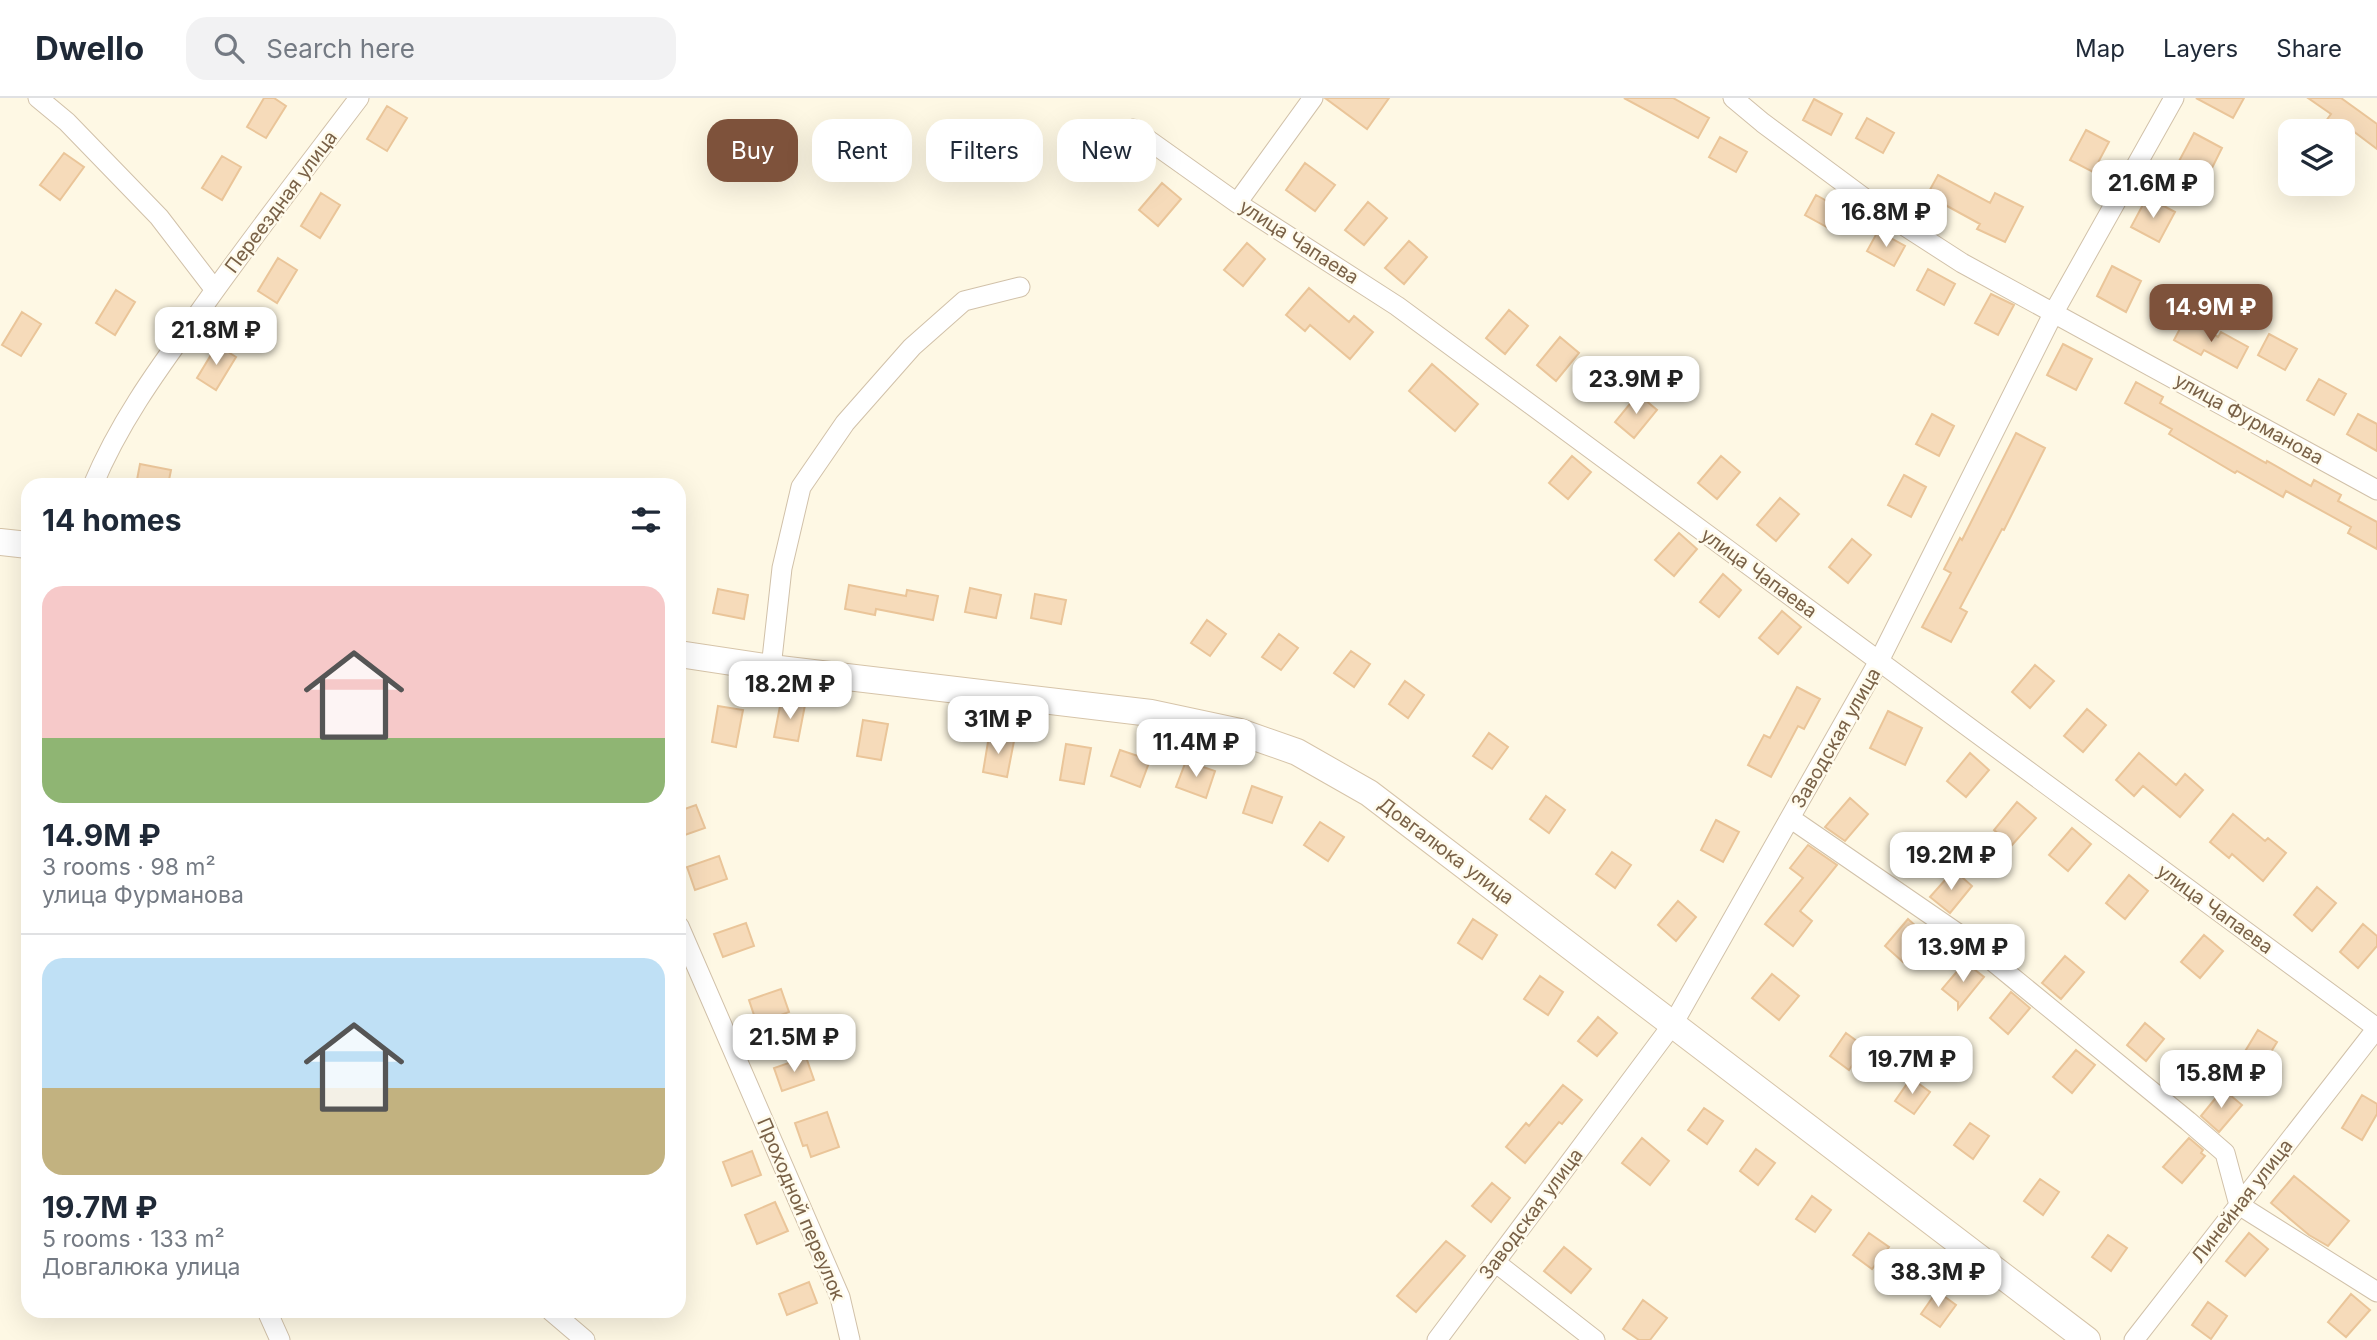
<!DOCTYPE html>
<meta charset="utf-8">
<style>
:root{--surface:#fff;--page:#f2f2f3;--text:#1f2937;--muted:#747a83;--line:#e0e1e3;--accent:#7e523b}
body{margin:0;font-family:Inter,sans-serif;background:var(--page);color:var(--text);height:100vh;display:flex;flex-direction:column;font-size:26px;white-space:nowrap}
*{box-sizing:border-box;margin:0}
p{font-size:23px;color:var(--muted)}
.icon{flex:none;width:38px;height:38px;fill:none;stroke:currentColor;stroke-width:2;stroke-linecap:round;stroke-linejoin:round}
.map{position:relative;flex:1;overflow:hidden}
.drawer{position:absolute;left:21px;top:380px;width:665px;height:840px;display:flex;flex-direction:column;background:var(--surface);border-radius:21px;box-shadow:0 7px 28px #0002}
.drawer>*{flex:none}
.banner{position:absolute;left:707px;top:21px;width:665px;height:63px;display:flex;gap:14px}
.controls{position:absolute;left:2278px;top:21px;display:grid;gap:14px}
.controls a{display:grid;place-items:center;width:77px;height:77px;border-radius:14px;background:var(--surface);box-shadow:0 7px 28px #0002;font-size:35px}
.price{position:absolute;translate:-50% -60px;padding:0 16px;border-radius:14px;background:#fff;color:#222;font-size:23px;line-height:46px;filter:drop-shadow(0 2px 4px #0008)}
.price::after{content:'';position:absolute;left:50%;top:42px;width:21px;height:16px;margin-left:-10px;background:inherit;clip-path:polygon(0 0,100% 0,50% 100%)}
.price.current{background:var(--accent);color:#fff}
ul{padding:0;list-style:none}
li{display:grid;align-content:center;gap:14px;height:371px;padding:0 21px}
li+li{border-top:2px solid var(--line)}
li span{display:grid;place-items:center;height:217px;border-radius:21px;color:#555}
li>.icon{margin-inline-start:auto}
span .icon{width:126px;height:126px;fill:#fffc;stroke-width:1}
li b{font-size:30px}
h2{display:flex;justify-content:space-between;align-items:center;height:84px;padding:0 21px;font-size:30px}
.tag{padding:0 24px;border-radius:21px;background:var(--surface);box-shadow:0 7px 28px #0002;font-size:24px;line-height:63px}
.tag.current{background:var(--accent);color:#fff}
header{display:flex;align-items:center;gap:42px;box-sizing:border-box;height:98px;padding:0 35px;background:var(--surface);border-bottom:2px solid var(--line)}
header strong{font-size:33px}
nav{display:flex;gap:38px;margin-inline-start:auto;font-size:24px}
.search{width:490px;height:63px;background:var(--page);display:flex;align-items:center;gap:18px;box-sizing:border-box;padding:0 24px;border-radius:21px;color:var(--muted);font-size:26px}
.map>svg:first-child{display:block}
</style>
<header>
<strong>Dwello</strong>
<div class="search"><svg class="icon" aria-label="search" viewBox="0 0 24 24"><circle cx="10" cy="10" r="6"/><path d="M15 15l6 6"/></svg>Search here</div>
<nav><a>Map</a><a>Layers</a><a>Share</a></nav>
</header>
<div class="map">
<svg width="2377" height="1242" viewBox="0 0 2377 1242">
<rect width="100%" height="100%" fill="#fef8e4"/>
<path fill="#f6dbba" stroke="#eac599" stroke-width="2" d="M264,0H274L286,8L266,40L247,29Z
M1325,0H1389L1367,31Z
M1624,0H1673L1709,20L1698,40Z
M2196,0H2244L2233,20Z
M2308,0H2341L2377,26V51L2349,30L2345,37L2343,33L2326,23L2331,16Z
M1814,1L1842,16L1831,37L1803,22Z
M387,8L407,20L387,53L367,41Z
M1867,20L1894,35L1883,55L1856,40Z
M2086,32L2109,44L2093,74L2070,62Z
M2194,35L2222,50L2207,80L2178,65Z
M1720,39L1747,54L1736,74L1709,59Z
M64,55L84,69L60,102L40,87Z
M222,58L241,69L222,102L202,90Z
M1305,65L1335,87L1315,113L1286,92Z
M1938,77L1990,105L1995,95L2023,109L2005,144L1977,131L1980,126L1927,97Z
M1162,85L1181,101L1158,128L1139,112Z
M321,95L340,107L320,140L301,128Z
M1816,97L1843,112L1832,132L1805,117Z
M2147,99L2175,114L2159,144L2131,129Z
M1368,104L1387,120L1364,147L1345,132Z
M1878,133L1905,148L1894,168L1867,153Z
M1409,143L1427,159L1404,186L1385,170Z
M1247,145L1265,161L1243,188L1224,172Z
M278,160L297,172L277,205L258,193Z
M2112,168L2141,183L2126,214L2097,198Z
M1928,171L1955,186L1944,207L1917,192Z
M1309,190L1349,224L1354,218L1373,234L1350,261L1310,227L1305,233L1286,217Z
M116,192L135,204L115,237L96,225Z
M1991,196L2014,207L1998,237L1975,225Z
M1509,212L1528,228L1505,256L1486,240Z
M22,214L41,226L21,258L2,247Z
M2185,221L2218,239L2221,234L2248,249L2237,270L2204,252L2201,257L2174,242Z
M2269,236L2297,251L2285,272L2258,257Z
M1560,239L1579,255L1556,283L1537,267Z
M2063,246L2092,261L2076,292L2047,277Z
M217,247L236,259L216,292L197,280Z
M1432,266L1478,306L1455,333L1409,293Z
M2319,281L2346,296L2334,317L2307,302Z
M2136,284L2163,299L2160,305L2266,365L2267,363L2311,388L2314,382L2341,397L2338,403L2377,424V451L2348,435L2351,429L2286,393L2283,399L2237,373L2235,375L2169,336L2172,331L2125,305Z
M1638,296L1657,312L1634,340L1615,324Z
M1932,316L1954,328L1939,358L1916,346Z
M2358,316L2377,326V353L2347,336Z
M2016,335L2045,350L2004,432L2002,431L1960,510L1967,514L1951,544L1922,529L1951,475L1944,471L1960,440L1962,442Z
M1572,358L1591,374L1568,401L1549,385Z
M1721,358L1740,374L1717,401L1698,385Z
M140,366L171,372L168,387H136Z
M1904,377L1926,389L1911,419L1888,407Z
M1780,400L1799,416L1776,443L1757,427Z
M1679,435L1697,451L1674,478L1655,462Z
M1852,441L1871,457L1848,485L1829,469Z
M1723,476L1741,492L1719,519L1700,504Z
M849,487L906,498L907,492L938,498L933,522L876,511L875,517L845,511Z
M970,490L1001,497L996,520L965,514Z
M718,491L748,497L744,521L713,515Z
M1035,496L1066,502L1061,526L1031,520Z
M1782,513L1801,529L1778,556L1759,540Z
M1207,522L1226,536L1210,558L1191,545Z
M1279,536L1298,550L1281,572L1262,559Z
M1351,553L1370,566L1354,589L1334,575Z
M2035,567L2054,583L2030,610L2012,594Z
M1405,583L1424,597L1408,620L1389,606Z
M1797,589L1820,601L1804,631L1798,628L1771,679L1748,667L1764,637L1770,640Z
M781,603L805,607L798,643L774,639Z
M718,608L743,612L736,649L712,644Z
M2087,611L2106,627L2083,654L2064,638Z
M1888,613L1922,630L1905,667L1870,650Z
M863,622L888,626L881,662L857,658Z
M1489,635L1508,649L1492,671L1473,658Z
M989,638L1014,643L1007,679L983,674Z
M1066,646L1091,650L1084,686L1060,682Z
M1120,652L1150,662L1140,689L1111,678Z
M1970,655L1989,672L1966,699L1947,683Z
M2139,655L2176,687L2185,676L2203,692L2180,719L2143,688L2134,698L2116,682Z
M1186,663L1215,673L1206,700L1176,689Z
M1252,688L1282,699L1272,725L1243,715Z
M1546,698L1565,712L1549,735L1530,721Z
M1850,700L1868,716L1845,743L1825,729Z
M2017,704L2036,720L2012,747L1994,732Z
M696,707L705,730L679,739V713Z
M2233,716L2265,743L2268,740L2286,755L2263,783L2232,756L2229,760L2210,744Z
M1716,722L1739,734L1723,764L1701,752Z
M1320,724L1344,739L1328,763L1304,747Z
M2072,730L2091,746L2068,773L2049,757Z
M1808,747L1837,767L1800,813L1812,823L1793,848L1765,826L1803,780L1790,770Z
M1612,754L1631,767L1615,790L1596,776Z
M719,758L727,781L695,792L687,769Z
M1954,772L1972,788L1950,815L1930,799Z
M2129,777L2148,793L2125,821L2106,805Z
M2317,789L2336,805L2312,833L2294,817Z
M1678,803L1696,819L1676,843L1658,827Z
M1473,821L1497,837L1482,861L1458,845Z
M1908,821L1926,837L1903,864L1885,848Z
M746,825L754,848L723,859L714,836Z
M2363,826L2377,838V848L2358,870L2340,854Z
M2204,837L2223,853L2200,880L2181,864Z
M2065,858L2084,874L2061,901L2042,885Z
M1965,864L1984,879L1958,911V904L1942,891Z
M1772,876L1799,898L1779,922L1752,900Z
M1540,878L1563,894L1548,917L1524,901Z
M781,891L789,914L757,926L749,902Z
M2011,894L2030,910L2008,936L1990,920Z
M1598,919L1617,935L1597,958L1578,943Z
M2145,925L2164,941L2146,963L2127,947Z
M2258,932L2277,944L2257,977L2238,965Z
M1846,935L1865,949L1849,972L1830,958Z
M2076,952L2095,967L2072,995L2053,979Z
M806,959L814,982L782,993L774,970Z
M1911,980L1930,994L1914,1016L1895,1003Z
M1563,987L1582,1002L1562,1026L1559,1024L1525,1065L1506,1049L1526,1025L1529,1028Z
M2223,991L2242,1007L2219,1034L2201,1018Z
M2362,997L2377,1006V1016L2362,1042L2342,1030Z
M1704,1010L1723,1023L1707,1046L1688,1032Z
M827,1014L839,1049L811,1059L807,1047L803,1048L795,1025Z
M1970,1025L1989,1038L1973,1061L1954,1047Z
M1642,1040L1669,1063L1650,1087L1622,1065Z
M2189,1040L2203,1052L2201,1055L2205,1058L2182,1085L2163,1069Z
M1756,1051L1775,1065L1758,1087L1740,1073Z
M752,1053L761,1077L732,1088L723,1064Z
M2294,1078L2349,1123L2328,1148L2309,1137L2271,1105Z
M2040,1081L2059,1094L2043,1117L2024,1103Z
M1492,1085L1510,1100L1491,1124L1472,1108Z
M1812,1098L1831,1112L1815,1134L1796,1121Z
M775,1104L788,1133L757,1146L745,1117Z
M1869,1135L1889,1149L1872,1171L1853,1157Z
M2249,1135L2268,1151L2245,1178L2226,1163Z
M2108,1137L2127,1150L2111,1173L2092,1159Z
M1446,1143L1465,1158L1416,1214L1397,1198Z
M1564,1149L1591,1171L1571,1195L1544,1173Z
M809,1184L817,1205L787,1217L779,1196Z
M1937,1193L1956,1207L1940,1229L1921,1216Z
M2351,1196L2370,1212L2346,1239L2328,1224Z
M1643,1202L1667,1220L1650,1242H1639L1623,1231Z
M2208,1204L2227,1218L2211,1241L2192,1227Z"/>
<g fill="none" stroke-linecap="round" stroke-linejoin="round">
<g stroke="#d1c1a9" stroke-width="21">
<path id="street" d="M38,0L67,24L159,119L215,192
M1733,0L1763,25L1883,114L1962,165L2377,392
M1133,31L1237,105L1397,208L2377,930L2134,1242
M1237,105L1313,0
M93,387C118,327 155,275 193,223C246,147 303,74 359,0
M771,570L782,470L801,389L845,325L912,249L964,203L1020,189
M1790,720L1963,839L2188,1023L2225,1055L2239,1107L2377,1194
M679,828L840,1199L850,1242
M1495,1164L1595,1242
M267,1213L280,1242
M551,1213L585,1242
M1437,1242L1673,926L1879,563L2054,214L2174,0"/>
</g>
<g stroke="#d6c4a9" stroke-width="28">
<path id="secondary" d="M0,444L28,447
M679,556L771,570L1151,615L1240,634L1297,654L1369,695L2087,1242"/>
</g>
<use href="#street" stroke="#fff" stroke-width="19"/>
<use href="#secondary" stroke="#fff" stroke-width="26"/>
</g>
<g text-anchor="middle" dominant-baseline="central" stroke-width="5" stroke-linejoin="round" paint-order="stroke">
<g font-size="19" fill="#796147" stroke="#fffbec">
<text transform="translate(281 104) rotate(-53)">Переездная улица</text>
<text transform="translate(1299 144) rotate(33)">улица Чапаева</text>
<text transform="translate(2249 321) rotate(29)">улица Фурманова</text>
<text transform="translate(1759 475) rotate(36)">улица Чапаева</text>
<text transform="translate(1836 640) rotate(-60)">Заводская улица</text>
<text transform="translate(1446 753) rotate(37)">Довгалюка улица</text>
<text transform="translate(2215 811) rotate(36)">улица Чапаева</text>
<text transform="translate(2242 1103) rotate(-52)">Линейная улица</text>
<text transform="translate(801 1111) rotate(67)">Проходной переулок</text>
<text transform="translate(1531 1116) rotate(-53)">Заводская улица</text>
</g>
</g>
</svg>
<div class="controls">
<a><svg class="icon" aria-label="layers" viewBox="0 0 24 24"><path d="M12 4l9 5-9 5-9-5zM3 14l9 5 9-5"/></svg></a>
</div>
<b class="price" style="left:2153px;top:122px">21.6M ₽</b>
<b class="price" style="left:1886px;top:151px">16.8M ₽</b>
<b class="price current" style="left:2211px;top:246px">14.9M ₽</b>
<b class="price" style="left:216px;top:269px">21.8M ₽</b>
<b class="price" style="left:1636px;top:318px">23.9M ₽</b>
<b class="price" style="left:790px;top:623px">18.2M ₽</b>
<b class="price" style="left:998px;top:658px">31M ₽</b>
<b class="price" style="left:1196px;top:681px">11.4M ₽</b>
<b class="price" style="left:1951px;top:794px">19.2M ₽</b>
<b class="price" style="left:1963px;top:886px">13.9M ₽</b>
<b class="price" style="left:794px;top:976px">21.5M ₽</b>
<b class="price" style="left:1912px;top:998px">19.7M ₽</b>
<b class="price" style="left:2221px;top:1012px">15.8M ₽</b>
<b class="price" style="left:1938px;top:1211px">38.3M ₽</b>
<div class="banner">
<a class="tag current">Buy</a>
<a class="tag">Rent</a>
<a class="tag">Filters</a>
<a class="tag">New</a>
</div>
<section class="drawer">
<h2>14 homes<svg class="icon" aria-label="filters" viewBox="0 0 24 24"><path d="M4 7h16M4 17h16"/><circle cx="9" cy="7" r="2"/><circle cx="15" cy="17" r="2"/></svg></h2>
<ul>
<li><span style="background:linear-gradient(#f6c9c9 70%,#8fb573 0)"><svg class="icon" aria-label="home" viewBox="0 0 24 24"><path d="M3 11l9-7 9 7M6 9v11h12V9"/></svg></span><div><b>14.9M ₽</b><p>3 rooms · 98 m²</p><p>улица Фурманова</p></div></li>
<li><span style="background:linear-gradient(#bfe0f5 60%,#c2b280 0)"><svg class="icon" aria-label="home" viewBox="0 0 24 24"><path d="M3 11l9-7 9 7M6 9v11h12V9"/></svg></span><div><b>19.7M ₽</b><p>5 rooms · 133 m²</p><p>Довгалюка улица</p></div></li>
</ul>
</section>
</div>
